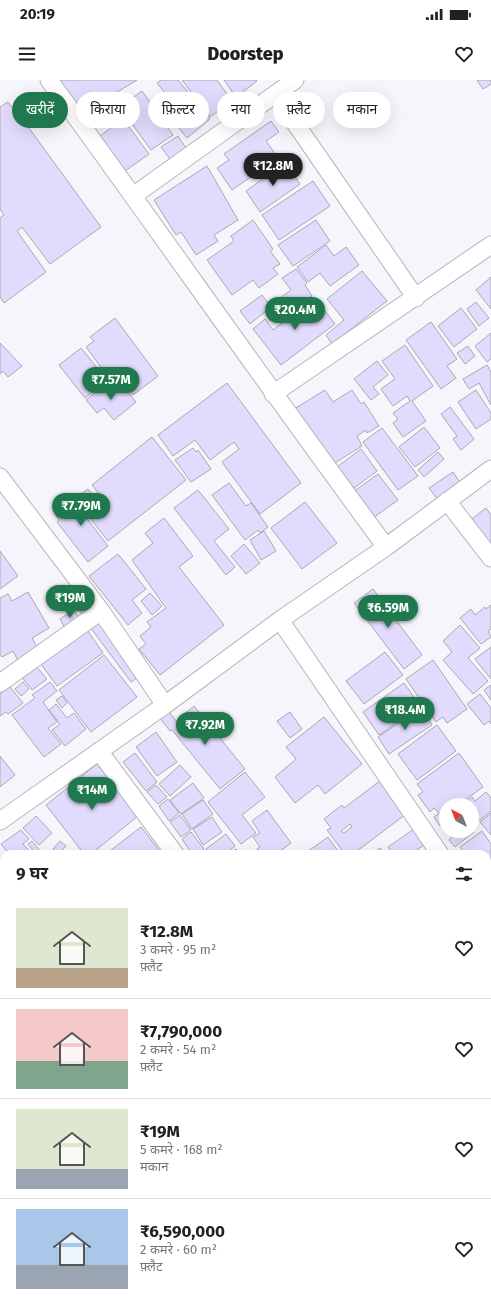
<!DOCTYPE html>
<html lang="hi">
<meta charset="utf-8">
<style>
:root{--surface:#fff;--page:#f2f2f2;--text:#202124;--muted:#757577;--line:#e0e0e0;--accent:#20794e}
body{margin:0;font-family:"Fira Sans","Noto Sans Devanagari",sans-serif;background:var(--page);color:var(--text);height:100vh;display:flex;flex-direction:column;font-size:15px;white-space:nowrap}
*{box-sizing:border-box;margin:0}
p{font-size:13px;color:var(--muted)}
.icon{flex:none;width:22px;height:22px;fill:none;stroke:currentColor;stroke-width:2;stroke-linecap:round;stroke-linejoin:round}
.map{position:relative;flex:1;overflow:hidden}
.sheet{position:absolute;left:0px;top:770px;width:491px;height:456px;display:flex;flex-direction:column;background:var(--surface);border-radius:12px 12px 0 0;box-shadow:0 4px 16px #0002}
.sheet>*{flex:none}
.guide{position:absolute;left:12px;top:12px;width:467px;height:36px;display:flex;gap:8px}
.needle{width:26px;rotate:318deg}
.controls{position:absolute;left:439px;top:718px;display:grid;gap:8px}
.controls a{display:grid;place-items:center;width:40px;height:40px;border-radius:50%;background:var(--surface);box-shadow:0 4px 16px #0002;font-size:20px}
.price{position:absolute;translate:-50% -34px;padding:0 9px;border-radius:14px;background:var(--accent);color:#fff;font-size:13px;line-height:26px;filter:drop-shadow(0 1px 2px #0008)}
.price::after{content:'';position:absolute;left:50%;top:24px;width:12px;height:9px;margin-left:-6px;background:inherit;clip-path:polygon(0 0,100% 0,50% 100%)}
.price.on{background:#222;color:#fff}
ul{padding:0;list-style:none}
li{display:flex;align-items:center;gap:12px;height:100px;padding:0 16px}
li+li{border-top:1px solid var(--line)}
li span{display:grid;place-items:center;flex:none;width:112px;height:80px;border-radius:0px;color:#555}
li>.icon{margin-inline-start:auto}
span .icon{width:48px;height:48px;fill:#fffc;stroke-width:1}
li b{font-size:17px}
h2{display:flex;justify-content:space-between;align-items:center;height:48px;padding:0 16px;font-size:17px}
.chip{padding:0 14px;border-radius:18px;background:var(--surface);box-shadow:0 4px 16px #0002;font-size:14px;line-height:36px}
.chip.on{background:var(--accent);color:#fff}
.status{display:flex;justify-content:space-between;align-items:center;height:28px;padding:0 20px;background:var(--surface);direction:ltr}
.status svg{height:11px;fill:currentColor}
header{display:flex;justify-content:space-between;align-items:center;height:52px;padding:0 16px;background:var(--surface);font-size:18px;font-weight:800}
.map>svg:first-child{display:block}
</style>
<div class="status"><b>20:19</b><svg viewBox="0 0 49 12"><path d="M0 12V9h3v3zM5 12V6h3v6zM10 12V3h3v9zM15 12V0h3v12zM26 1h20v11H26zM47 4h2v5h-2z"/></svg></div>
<header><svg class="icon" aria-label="menu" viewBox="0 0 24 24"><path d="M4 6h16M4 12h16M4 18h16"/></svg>Doorstep<svg class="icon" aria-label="heart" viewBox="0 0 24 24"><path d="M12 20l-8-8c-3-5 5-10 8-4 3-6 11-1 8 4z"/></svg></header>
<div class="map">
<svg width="491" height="1226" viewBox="0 0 491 1226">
<rect width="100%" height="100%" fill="#f6f5fb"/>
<path fill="#e2dbfd" stroke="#aaa9af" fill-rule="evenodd" d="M59,0H137L112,15L119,25L91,45Z
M161,0H178L210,39L187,58L157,21L166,14L157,3Z
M182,0H217L232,21L210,37Z
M224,0H256L257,1L236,17Z
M477,0H491V4L483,9Z
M142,11L173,55L151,70L120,27Z
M8,22L17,34L18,33L101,147L50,184L22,147L17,151L46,192L4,223L0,217V138L4,135L0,129V27Z
M123,39L149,74L125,91L100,56Z
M271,41L279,52L266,61L278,78L232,110L217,88L229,80L224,74Z
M178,56L188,71L172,82L161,67Z
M285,83L300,104L260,132L246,111Z
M207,86L238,140L214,155L218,161L196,175L181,152L176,155L154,120Z
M313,101L330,126L279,160L262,135Z
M253,140L273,169L270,171L280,184L273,188L278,194L259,208L253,200L232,215L207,180L234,161L231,156Z
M316,140L330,161L293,186L278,165Z
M326,165L334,176L346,167L359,185L330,206L320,193L308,202L297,187Z
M296,189L307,203L305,205L312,216L283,237L273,223L291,210L282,198Z
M362,191L387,221L332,264L326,255L344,240L327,219Z
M491,197V229L476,210Z
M262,215L271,227L250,244L240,231Z
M315,218L335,244L281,285L253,249L265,239L273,250Z
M476,222L489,238L479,246L467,229Z
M461,228L477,249L454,267L438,246Z
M115,238L158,296L133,315L123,301L115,306L86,267L94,261L90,257Z
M431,242L457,279L447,286L456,298L441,309L406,260Z
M491,253V279L487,282L475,266Z
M0,263L22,286L8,297L3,291L0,294Z
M405,265L433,306L412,321L426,341L403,357L393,343L398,339L393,333L410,321L407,316L393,326L381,309L395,299L382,281Z
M468,266L475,276L465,284L457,273Z
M81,268L107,300L85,318L59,285Z
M377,281L388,295L373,307L379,314L371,320L354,299Z
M487,285L491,292V325L479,303L469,309L463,299Z
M227,303L301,403L260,434L222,382L239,369L234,362L210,380L195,360L173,376L158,355Z
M106,304L114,313L123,306L136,322L114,340L104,328L97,333L86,320Z
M325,310L333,322L352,310L361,324L364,322L379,346L367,353L366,350L357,356L362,366L330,386L294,329Z
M476,310L491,333V339L476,349L458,322Z
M450,327L474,359L461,370L453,359L457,356L441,334Z
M424,347L440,368L415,387L399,367Z
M382,348L418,396L398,410L363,362Z
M152,357L186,400L108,461L87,434L104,420L92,405Z
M193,368L196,372L198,370L211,389L191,402L175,380Z
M361,369L377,391L354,408L337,387Z
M438,372L444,379L424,397L418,390Z
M453,392L461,404L438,420L429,408Z
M378,394L398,420L373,438L353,412Z
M229,403L246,426L251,423L268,447L260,453L258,450L245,460L212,415Z
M88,409L96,419L81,431L108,466L88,482L57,442L59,440L55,434Z
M198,410L229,449L214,461L235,487L226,495L174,428Z
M305,422L337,463L302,489L271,448Z
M486,428L491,435V472L468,442Z
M164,438L193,476L179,487L224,545L160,595L139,569L146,564L140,556L151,547L147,542L166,528L132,480L153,463L145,453Z
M264,451L276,471L261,480L250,460Z
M244,464L260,483L246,494L231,476Z
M0,471L18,496L0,509Z
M118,474L146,509L132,520L142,533L128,545L89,496Z
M373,509L422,575L404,589L354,523Z
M28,512L49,548L32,558L38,569L18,581L13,571L2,577L0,574V518L8,514L12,521Z
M150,513L162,526L152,535L141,521Z
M88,522L95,532L86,539L78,529Z
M491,525V549L488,551L491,557L481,564L460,538L471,529L475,535L485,527L486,529Z
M74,530L80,539L65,548L60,539Z
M98,541L140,596L131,602L90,547Z
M460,545L480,568L468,578L488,601L473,614L443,580L452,572L443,561Z
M85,547L103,573L57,606L38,580Z
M491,567V599L475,579Z
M385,572L403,595L364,624L346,601Z
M104,575L137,617L91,652L59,610Z
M433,580L467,629L447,643L443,637L436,642L406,599Z
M35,585L47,599L32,610L21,596Z
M23,602L29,609L21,616L15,609Z
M50,602L57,611L43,622L57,642L48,648L61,664L44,677L12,635L35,618L32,615Z
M404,603L420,626L379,655L363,632Z
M491,605V620L484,610Z
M10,607L23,623L8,634L6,632L0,636V614Z
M480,614L491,628V644L489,641L484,645L467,624Z
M62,616L67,623L62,628L56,620Z
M56,624L67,638L74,633L86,649L65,666L52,650L60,644L49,630Z
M194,626L245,689L220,709L172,650L170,651L159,637L168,630L176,641Z
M421,628L432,645L389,674L378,657Z
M290,632L302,649L290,658L277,641Z
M324,637L362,684L325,714L318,705L295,723L275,697L296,679L286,667Z
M437,645L456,671L417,700L398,674Z
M156,652L177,682L157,696L136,667Z
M135,673L157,702L146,711L123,682Z
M459,673L483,707L458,725H446V742L440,746L434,737L439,733L434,728L430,732L418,715L423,712L417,704Z
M0,676L15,695L0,707Z
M97,684L138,736L91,774H84L46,725Z
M180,685L191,697L170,716L159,704Z
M245,692L265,717L242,735L256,753L241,764L208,722Z
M380,701L406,734L357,771L359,774H345L327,750L331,748L324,739L342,725L344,728ZM350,744L352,747L344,753L341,751Z
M193,703L204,718L181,734L170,720Z
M156,705L167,717L158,724L147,712Z
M486,712L491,718V731L474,745L472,742V725H462L472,717L475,721Z
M168,719L179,733L169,741L159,726Z
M203,720L213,734L192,749L182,734Z
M267,730L291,763L276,774H261L257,769L260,767L253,757L260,753L252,741Z
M491,733V755L480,742Z
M180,735L191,750L181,757L170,742Z
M36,736L52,753L39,765L23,748Z
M212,737L222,752L203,765L193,749Z
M141,747L162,774H106Z
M417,747L427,763L411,774H393L388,767Z
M21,750L29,759L23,764L32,774H9L1,764Z
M472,750L474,752L455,767L449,760L457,751Z
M482,751L491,764V804L487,807V774H465L460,767Z
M191,752L204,769L202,771L205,774H192L182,759Z
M226,754L235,766L225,774H211L206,769Z
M328,757L340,774H304Z
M32,761L43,774H36L28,764Z
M60,761L66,766L59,774L53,769Z
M380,768L385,774H372Z
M236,769L240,774H229Z
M491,864V915L487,910V867Z
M487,930L491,935V959L487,962Z
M491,963V998L487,1001V966Z
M487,1023L491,1028V1054L487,1057Z
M491,1059V1111L487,1106V1061Z
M487,1116L491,1121V1139L487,1142Z
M491,1142V1180L487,1174V1145Z
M266,1222H347L350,1226H261Z"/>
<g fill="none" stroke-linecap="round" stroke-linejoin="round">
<g stroke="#b6b5bb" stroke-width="19">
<path id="street" d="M49,0C162,155 272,313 386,467
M275,14L416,218
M133,116L295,0
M273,314L491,165
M0,397L101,531L165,625
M447,421L491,478
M280,540L440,774
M0,603L101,531
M99,671L175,774
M0,741L165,625L280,540L386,467L491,389
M487,837L491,834
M0,957L4,958
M487,1021L491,1026
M0,1035L4,1032
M0,1132L4,1129
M487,1202L491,1207
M0,1215L4,1212
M240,1222L243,1226
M357,1222L360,1226"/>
</g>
<g stroke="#b6b5bb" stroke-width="24">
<path id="secondary" d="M0,1002L4,1008
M164,1222L167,1226"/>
</g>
<use href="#street" stroke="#fff" stroke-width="17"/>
<use href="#secondary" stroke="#fff" stroke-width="22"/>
</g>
</svg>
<div class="controls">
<a><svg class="needle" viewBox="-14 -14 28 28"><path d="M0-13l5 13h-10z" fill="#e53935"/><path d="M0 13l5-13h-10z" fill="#757577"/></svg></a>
</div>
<b class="price on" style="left:273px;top:107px">₹12.8M</b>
<b class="price" style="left:295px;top:251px">₹20.4M</b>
<b class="price" style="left:111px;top:321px">₹7.57M</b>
<b class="price" style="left:81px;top:447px">₹7.79M</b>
<b class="price" style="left:70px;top:539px">₹19M</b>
<b class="price" style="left:388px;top:549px">₹6.59M</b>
<b class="price" style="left:405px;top:651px">₹18.4M</b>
<b class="price" style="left:205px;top:666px">₹7.92M</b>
<b class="price" style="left:92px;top:731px">₹14M</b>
<div class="guide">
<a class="chip on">खरीदें</a>
<a class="chip">किराया</a>
<a class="chip">फ़िल्टर</a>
<a class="chip">नया</a>
<a class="chip">फ़्लैट</a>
<a class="chip">मकान</a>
</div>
<section class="sheet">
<h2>9 घर<svg class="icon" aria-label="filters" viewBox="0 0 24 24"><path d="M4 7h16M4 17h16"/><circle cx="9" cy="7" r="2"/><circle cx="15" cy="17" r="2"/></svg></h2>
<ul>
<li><span style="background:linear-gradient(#dfe7d0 75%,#b9a48a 0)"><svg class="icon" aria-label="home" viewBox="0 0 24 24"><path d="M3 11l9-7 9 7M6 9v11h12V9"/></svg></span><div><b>₹12.8M</b><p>3 कमरे · 95 m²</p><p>फ़्लैट</p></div><svg class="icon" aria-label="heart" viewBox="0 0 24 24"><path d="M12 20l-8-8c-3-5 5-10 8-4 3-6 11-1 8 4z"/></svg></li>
<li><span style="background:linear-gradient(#f6c9c9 65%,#7fa58c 0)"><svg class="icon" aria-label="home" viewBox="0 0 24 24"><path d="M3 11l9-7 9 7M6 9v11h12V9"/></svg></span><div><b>₹7,790,000</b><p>2 कमरे · 54 m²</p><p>फ़्लैट</p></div><svg class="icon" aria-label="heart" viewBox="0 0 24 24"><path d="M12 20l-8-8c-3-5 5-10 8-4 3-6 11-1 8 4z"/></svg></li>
<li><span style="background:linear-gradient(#dfe7d0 75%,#9aa5b1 0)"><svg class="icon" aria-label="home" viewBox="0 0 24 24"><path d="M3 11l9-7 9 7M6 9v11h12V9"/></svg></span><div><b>₹19M</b><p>5 कमरे · 168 m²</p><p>मकान</p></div><svg class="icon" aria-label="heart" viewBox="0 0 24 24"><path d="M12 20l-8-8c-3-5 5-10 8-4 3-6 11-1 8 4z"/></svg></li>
<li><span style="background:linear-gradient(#a9c7e8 70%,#9aa5b1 0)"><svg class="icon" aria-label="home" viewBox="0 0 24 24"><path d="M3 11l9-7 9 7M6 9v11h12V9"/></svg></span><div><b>₹6,590,000</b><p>2 कमरे · 60 m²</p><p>फ़्लैट</p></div><svg class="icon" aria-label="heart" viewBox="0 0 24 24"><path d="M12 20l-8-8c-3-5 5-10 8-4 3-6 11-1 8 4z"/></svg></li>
</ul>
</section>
</div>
